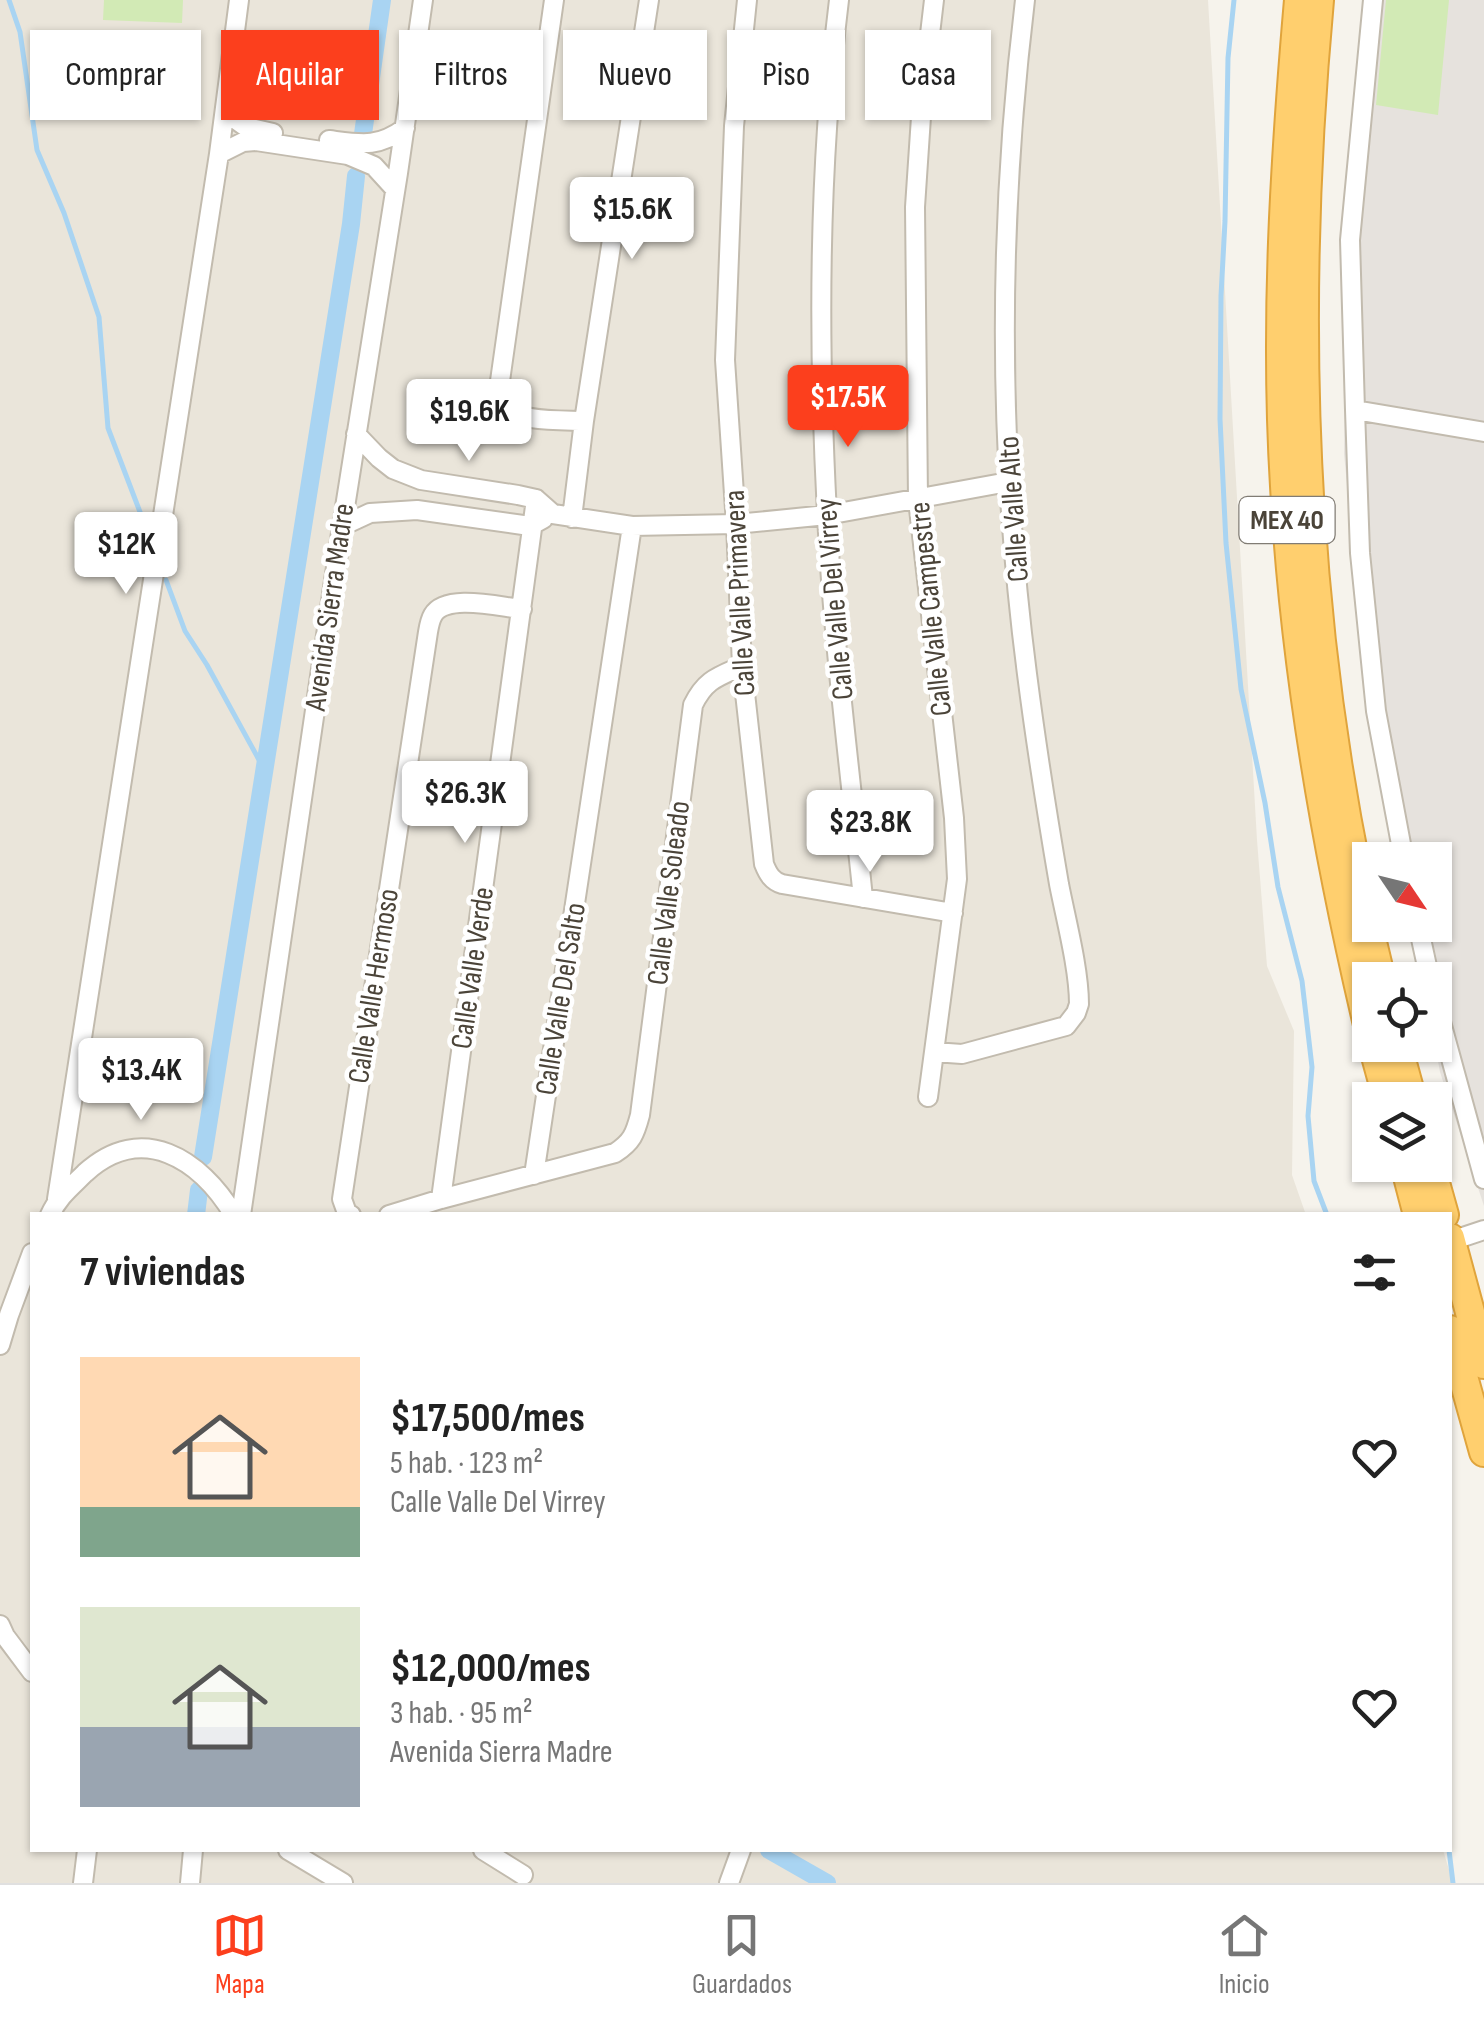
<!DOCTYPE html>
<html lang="es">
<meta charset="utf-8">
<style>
:root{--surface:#fff;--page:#f2f2f2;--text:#222;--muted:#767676;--line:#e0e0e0;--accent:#fc3f1d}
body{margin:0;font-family:"Sofia Sans Condensed",sans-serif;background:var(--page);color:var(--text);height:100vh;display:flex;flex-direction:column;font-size:38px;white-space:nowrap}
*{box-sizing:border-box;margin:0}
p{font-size:32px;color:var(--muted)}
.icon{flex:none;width:55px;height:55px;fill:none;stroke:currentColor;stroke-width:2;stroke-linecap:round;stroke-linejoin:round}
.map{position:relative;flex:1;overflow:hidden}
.sheet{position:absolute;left:30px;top:1212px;width:1422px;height:640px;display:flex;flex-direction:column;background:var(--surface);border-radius:0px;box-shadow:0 2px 8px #0004}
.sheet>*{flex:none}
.hud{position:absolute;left:30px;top:30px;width:1425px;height:90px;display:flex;gap:20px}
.needle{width:65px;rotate:125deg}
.tools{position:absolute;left:1352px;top:842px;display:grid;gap:20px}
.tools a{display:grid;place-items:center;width:100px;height:100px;border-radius:0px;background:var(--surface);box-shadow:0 2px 8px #0004;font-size:50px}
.price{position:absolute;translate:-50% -85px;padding:0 22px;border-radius:10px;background:#fff;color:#222;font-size:32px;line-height:65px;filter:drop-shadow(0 2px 5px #0008)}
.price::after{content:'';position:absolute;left:50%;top:60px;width:30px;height:22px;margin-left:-15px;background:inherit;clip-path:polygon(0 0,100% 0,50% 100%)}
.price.selected{background:var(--accent);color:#fff}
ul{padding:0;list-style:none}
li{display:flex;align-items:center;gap:30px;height:250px;padding:0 50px}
li span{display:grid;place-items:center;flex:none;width:280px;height:200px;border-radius:0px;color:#555}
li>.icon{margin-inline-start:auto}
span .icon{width:120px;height:120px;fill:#fffc;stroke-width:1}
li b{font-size:42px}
h2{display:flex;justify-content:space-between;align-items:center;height:120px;padding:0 50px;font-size:42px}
.chip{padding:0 35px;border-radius:0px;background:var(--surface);box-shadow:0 2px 8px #0004;font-size:35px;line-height:90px}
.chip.selected{background:var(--accent);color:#fff}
.menu{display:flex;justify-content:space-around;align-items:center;height:140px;border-top:2px solid var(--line);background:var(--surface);font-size:28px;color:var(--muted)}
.menu a{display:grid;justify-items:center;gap:5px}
.menu .selected{color:var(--accent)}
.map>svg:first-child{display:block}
</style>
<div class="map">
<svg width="1484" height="1883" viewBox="0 0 1484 1883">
<rect width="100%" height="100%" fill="#f6f3ec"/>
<path fill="#eae5da" d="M0,0H1208L1257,840L1267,966L1294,1031L1292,1175L1306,1215H32V1850H1443L1453,1883H0Z"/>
<path fill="#e6e2dd" d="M1368,0H1484V1206L1440,1072L1435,1045V980L1410,925H1435V860H1397L1372,737L1344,454L1347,176Z"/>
<path fill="#d2eab5" d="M104,0H183L182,23L103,20Z
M1386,0H1449L1438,115L1376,105Z"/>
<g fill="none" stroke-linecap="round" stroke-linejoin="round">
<path stroke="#a9d4f2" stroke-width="5" d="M9,0L20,32L37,150L64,213L99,317L108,428L148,533
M1234,0L1228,58L1225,221L1221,296L1220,419L1226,543L1241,689L1265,803L1278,887L1302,981L1312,1067L1308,1116L1314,1181L1327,1215
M166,580L185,631L207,665L264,769
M1449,1850L1453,1883"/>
<path stroke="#a9d4f2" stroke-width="18" d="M363,134L382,0
M203,1157L351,224L356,176
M196,1215L199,1190
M769,1850L827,1883"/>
<g stroke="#c2bbae" stroke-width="22">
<path id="minor" d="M554,0L499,388C500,394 499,400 502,404C513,423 564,420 584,421
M747,0L734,126L725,360L736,524L742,666L764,864C768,874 772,881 782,884L953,913
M839,0C818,171 818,342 827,514C833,642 850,771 863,898
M1373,0L1350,240L1355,410L1360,553L1376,711L1404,860
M225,112L246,127L273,133
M329,140C361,144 378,148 405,128
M219,154L243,142L256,141L348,155L374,166L395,189
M1355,410L1484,432
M356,434L379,458L393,469L421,480L518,495L536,499L553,514L632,526L736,524L827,515L1008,482
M572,518L584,421L649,0
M342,526L370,513L417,510L523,525L534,524L543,519
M1418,925L1430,980
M1435,1000L1484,1179
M934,1052L962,1054L1066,1026L1076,1013L1079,1004C1079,969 1066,920 1059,884C1047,814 1036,744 1027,674C998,451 998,223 1025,0
M928,1097L957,879L954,818L918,500L915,207L922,102L934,0
M534,1175L632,526
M57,1199L219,154L239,0
M441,1199L536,499
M50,1215C58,1197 71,1187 85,1173C142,1121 200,1159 234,1215
M241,1215L342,526L398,173L423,0
M351,1215L347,1213L342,1199L428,632C429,626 430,620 433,615C446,593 500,607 522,609
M389,1215L441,1199L615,1153C632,1142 635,1134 640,1115L693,705C705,680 717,677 742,666
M1451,1241L1484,1230
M0,1345L9,1315L32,1253
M0,1625L5,1636L32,1672
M288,1850L343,1883
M483,1850L523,1875
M83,1883L87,1850
M190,1883L193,1850
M729,1883L741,1850"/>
</g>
<g stroke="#e0a43c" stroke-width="32">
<path id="highway" d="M1299,0C1285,162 1275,323 1285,486C1295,670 1327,853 1370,1033
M1319,0C1289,327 1301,660 1381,980
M1373,1045L1388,1100
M1397,1045L1412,1100
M1405,1165L1418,1215
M1430,1165L1444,1215
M1450,1238L1484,1364
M1450,1330L1484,1452"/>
</g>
<use href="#minor" stroke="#fff" stroke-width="18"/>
<use href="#highway" stroke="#ffcf6e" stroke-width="28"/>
</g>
<g text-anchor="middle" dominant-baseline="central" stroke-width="9" stroke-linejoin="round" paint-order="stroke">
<rect fill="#fff" stroke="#817c74" stroke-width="2.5" x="1239.5" y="497" width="95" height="46" rx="8"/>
<g font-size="28" font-weight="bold" fill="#4b4439">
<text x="1287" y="520">MEX 40</text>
</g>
<g font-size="30" fill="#4b4439" stroke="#fff">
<text transform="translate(1014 509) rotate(-94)">Calle Valle Alto</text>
<text transform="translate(740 593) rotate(-93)">Calle Valle Primavera</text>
<text transform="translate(835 599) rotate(-95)">Calle Valle Del Virrey</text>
<text transform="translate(330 607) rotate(-82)">Avenida Sierra Madre</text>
<text transform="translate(931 609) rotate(-96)">Calle Valle Campestre</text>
<text transform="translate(669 893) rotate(-83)">Calle Valle Soleado</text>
<text transform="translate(473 968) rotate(-82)">Calle Valle Verde</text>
<text transform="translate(374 986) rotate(-81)">Calle Valle Hermoso</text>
<text transform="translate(561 999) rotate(-81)">Calle Valle Del Salto</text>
</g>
</g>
</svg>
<div class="tools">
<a><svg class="needle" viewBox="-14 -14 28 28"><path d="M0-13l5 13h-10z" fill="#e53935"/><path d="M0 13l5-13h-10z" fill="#767676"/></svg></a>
<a><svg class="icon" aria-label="locate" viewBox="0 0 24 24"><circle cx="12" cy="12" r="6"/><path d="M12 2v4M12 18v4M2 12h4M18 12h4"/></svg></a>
<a><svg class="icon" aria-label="layers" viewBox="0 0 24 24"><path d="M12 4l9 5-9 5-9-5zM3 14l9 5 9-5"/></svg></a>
</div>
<b class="price" style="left:632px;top:262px">$15.6K</b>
<b class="price selected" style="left:848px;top:450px">$17.5K</b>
<b class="price" style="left:469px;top:464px">$19.6K</b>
<b class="price" style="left:126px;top:597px">$12K</b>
<b class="price" style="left:465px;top:846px">$26.3K</b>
<b class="price" style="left:870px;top:875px">$23.8K</b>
<b class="price" style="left:141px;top:1123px">$13.4K</b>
<div class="hud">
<a class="chip">Comprar</a>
<a class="chip selected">Alquilar</a>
<a class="chip">Filtros</a>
<a class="chip">Nuevo</a>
<a class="chip">Piso</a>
<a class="chip">Casa</a>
</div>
<section class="sheet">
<h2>7 viviendas<svg class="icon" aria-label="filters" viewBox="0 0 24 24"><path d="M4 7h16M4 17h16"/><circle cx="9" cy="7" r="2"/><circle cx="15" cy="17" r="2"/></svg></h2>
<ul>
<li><span style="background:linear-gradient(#ffd9b3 75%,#7fa58c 0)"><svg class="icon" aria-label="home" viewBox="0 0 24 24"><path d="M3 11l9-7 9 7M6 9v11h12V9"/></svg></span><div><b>$17,500/mes</b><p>5 hab. · 123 m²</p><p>Calle Valle Del Virrey</p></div><svg class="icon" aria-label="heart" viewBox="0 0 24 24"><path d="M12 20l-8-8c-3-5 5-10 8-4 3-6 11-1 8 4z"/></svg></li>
<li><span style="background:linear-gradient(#dfe7d0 60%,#9aa5b1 0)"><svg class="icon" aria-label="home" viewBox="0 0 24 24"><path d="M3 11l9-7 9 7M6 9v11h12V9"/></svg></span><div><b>$12,000/mes</b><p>3 hab. · 95 m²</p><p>Avenida Sierra Madre</p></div><svg class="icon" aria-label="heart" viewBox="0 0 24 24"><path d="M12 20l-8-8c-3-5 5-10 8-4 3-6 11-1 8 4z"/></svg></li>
</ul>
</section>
</div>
<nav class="menu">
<a class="selected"><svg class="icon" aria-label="map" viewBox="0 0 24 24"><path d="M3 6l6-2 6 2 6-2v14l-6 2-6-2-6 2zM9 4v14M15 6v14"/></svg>Mapa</a>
<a><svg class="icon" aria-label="saved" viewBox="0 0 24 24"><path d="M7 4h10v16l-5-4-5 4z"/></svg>Guardados</a>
<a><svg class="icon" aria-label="home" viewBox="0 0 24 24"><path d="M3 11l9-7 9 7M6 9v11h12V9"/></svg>Inicio</a>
</nav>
